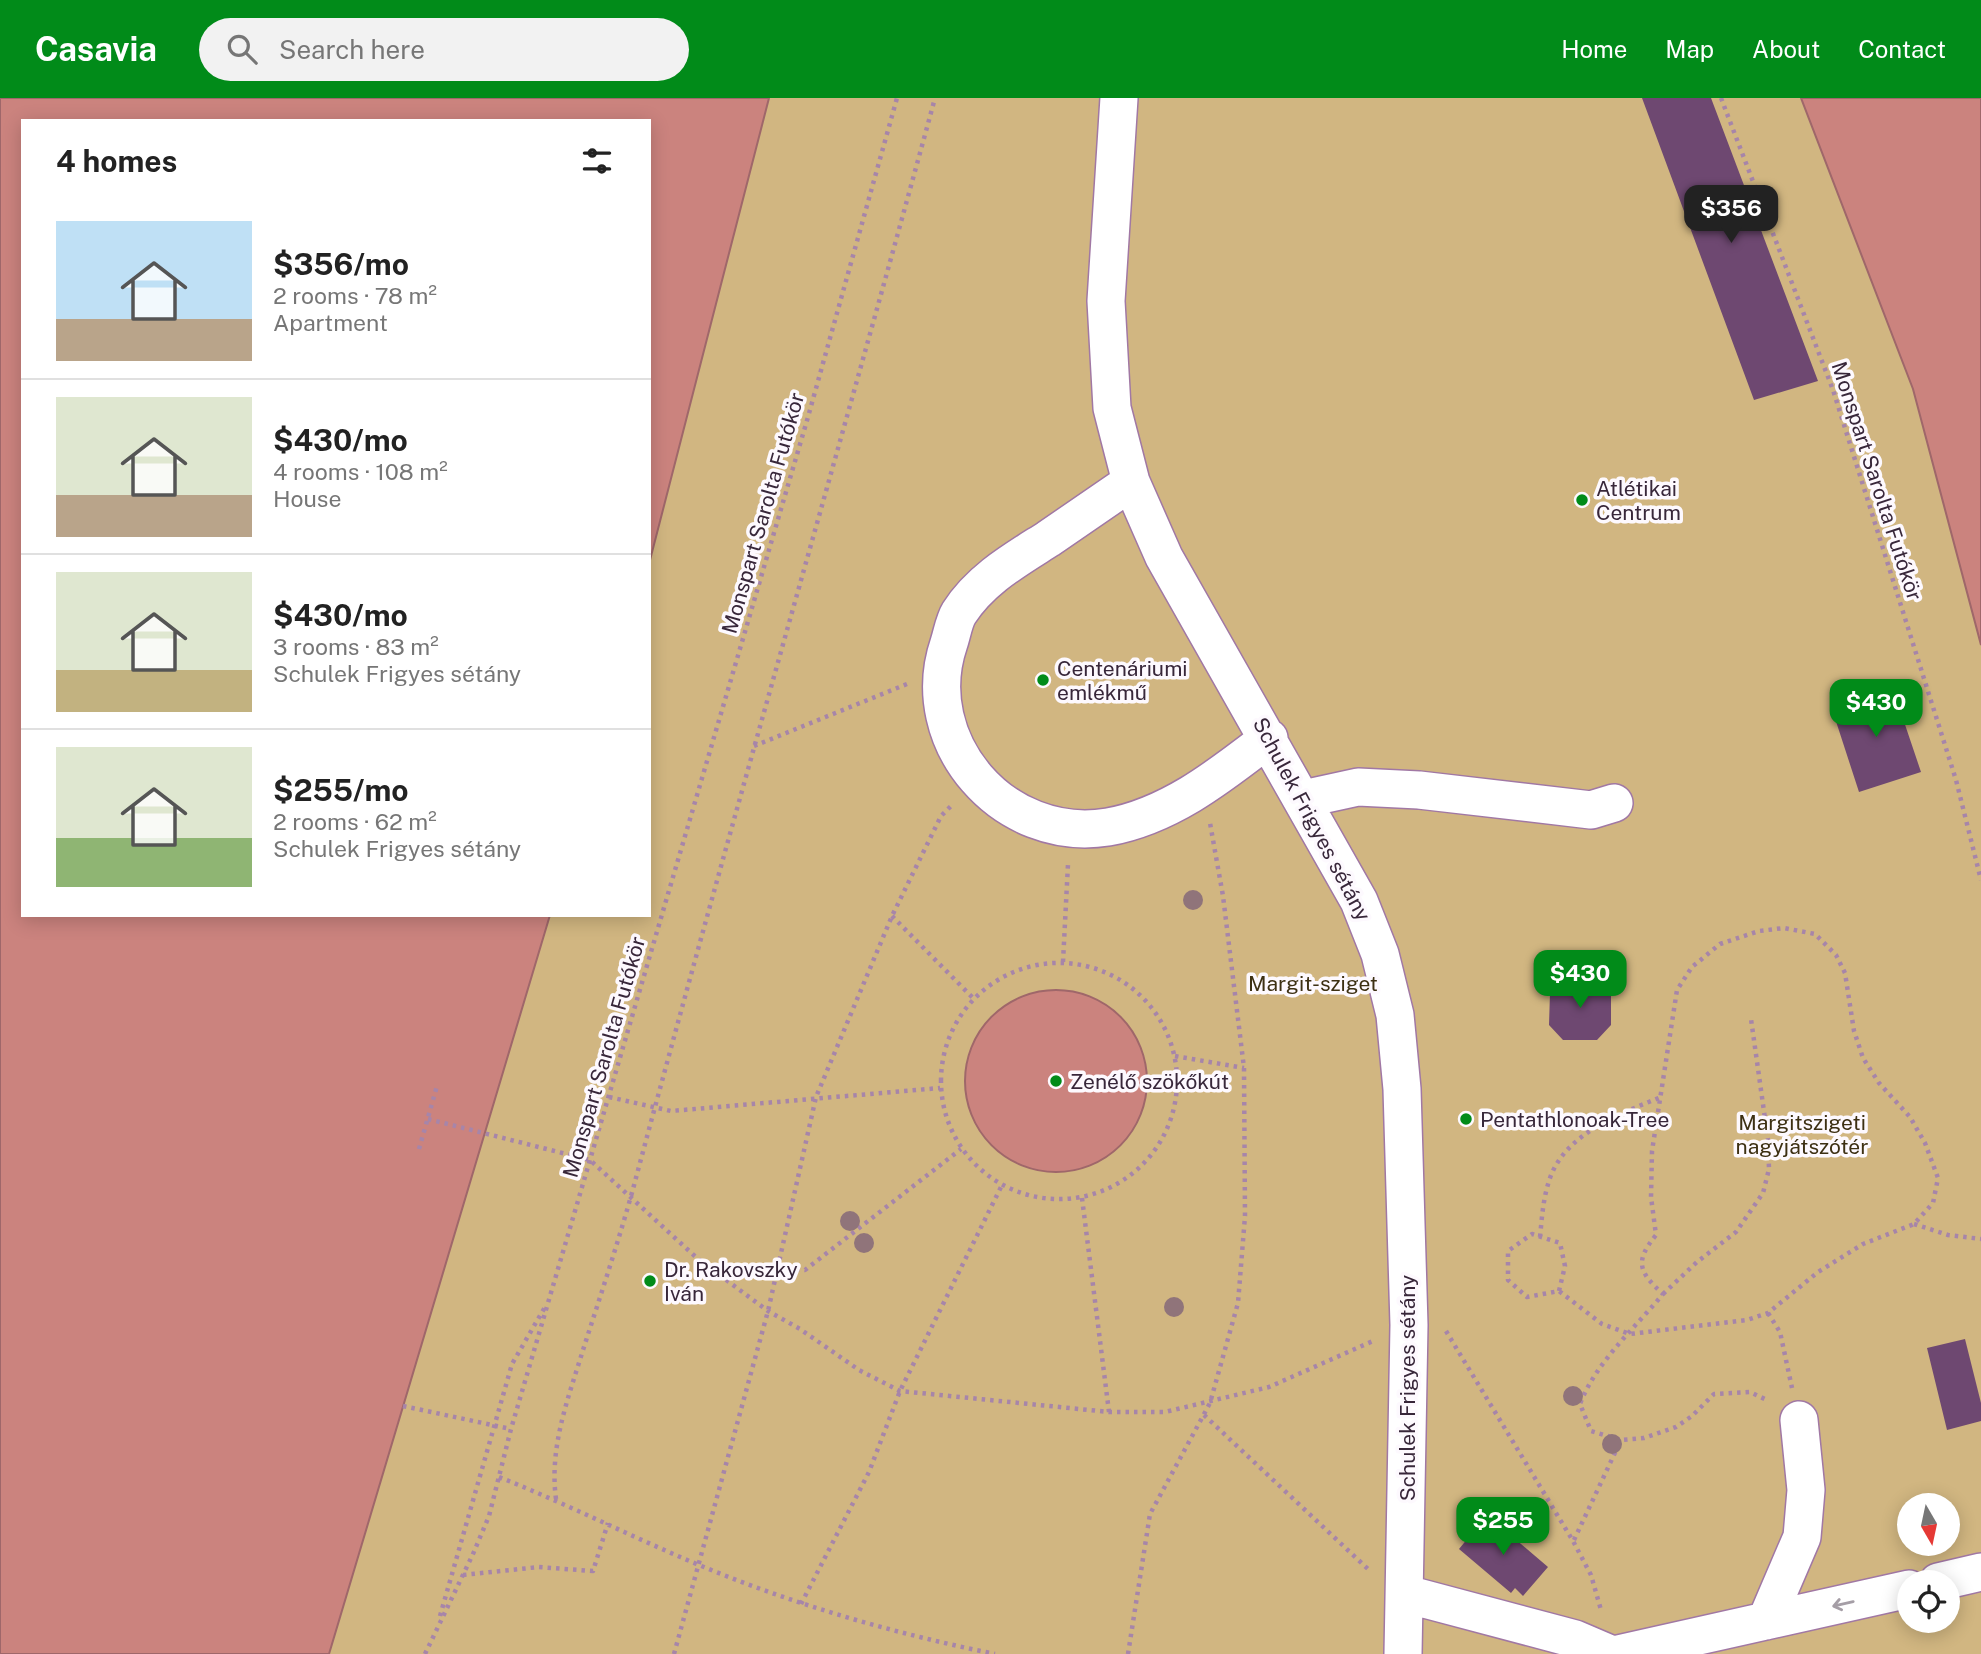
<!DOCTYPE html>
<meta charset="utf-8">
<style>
:root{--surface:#fff;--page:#f2f2f2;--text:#222;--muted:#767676;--line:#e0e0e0;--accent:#018b19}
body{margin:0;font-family:"Public Sans",sans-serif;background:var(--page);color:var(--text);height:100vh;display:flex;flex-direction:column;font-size:26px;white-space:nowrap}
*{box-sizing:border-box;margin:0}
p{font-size:23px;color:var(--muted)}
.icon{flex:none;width:38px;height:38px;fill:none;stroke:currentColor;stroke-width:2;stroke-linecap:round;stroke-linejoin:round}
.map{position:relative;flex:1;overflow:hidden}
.panel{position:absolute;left:21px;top:21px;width:630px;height:798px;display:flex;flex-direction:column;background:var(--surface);border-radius:0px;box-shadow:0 4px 18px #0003}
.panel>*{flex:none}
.needle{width:46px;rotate:171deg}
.buttons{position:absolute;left:1897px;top:1395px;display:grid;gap:14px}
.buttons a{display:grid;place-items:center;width:63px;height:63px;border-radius:50%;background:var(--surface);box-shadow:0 4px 18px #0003;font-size:35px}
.price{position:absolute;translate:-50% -60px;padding:0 16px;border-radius:14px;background:var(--accent);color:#fff;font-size:23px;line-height:46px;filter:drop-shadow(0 2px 4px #0008)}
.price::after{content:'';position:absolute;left:50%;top:42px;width:21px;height:16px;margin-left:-10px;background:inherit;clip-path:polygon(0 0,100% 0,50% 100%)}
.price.active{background:#222;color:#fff}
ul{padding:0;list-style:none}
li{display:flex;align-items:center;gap:21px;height:175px;padding:0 35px}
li+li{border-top:2px solid var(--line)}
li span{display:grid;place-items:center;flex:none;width:196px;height:140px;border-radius:0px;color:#555}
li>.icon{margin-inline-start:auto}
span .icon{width:84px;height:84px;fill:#fffc;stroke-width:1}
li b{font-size:30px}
h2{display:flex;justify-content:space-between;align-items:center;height:84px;padding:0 35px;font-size:30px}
header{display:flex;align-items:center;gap:42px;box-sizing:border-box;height:98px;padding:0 35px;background:var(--accent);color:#fff}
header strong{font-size:33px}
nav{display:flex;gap:38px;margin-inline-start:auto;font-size:24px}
.search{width:490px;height:63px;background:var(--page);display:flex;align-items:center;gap:18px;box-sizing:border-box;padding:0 24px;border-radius:38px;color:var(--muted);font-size:26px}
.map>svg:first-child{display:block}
</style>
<header>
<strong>Casavia</strong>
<div class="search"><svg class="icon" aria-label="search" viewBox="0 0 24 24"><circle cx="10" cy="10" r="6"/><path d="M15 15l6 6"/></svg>Search here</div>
<nav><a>Home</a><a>Map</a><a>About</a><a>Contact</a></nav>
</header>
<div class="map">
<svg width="1981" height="1556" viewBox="0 0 1981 1556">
<rect width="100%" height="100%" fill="#f5c8f8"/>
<path fill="#d1b681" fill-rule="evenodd" d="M769,0H1801L1913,291L1981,547V1556H329L550,817H649V466ZM1909,1407H1948V1446H1909ZM1909,1484H1948V1522H1909Z"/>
<path fill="#cb837e" stroke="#9f676a" stroke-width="2" d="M0,0H769L649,466V23H23V817H550L329,1556H0Z
M1801,0H1981V547L1913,291Z
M965 983a91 91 0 1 1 182 0a91 91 0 1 1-182 0Z"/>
<path fill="#6e4871" d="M1642,0H1711L1818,283L1754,302Z
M1892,588L1921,674L1859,694L1831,608Z
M1563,882H1597L1611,894V927L1597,942H1563L1549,927L1550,895Z
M1965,1241L1981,1305V1323L1947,1332L1927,1250Z
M1487,1417L1548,1469L1523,1498L1515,1490L1511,1495L1459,1451Z"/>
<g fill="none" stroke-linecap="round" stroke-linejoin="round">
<g stroke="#a178a4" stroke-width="40">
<path id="minor" d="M1119,0L1106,203L1112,310L1131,384L1164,459L1359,803L1380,856L1395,917L1402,991L1409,1227L1403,1556
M1131,384C1103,403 1076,422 1048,441C1015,462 981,481 959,515C954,523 952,536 949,545C915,644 1004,746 1108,729C1170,718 1221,677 1269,640
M1303,701L1358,689L1419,692L1591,712L1614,705
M1938,1484L1981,1474
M1406,1496L1575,1541L1610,1556
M1766,1523L1802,1439L1806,1392L1799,1322
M1618,1556L1909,1491"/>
</g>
<path stroke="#a785a9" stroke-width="4.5" stroke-dasharray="3.5 5" stroke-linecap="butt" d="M1721,0L1833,292L1956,682L1981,782
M754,648L907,586
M892,818L973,900
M1063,864L1068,766
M941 983a118 118 0 1 1 236 0a118 118 0 1 1-236 0Z
M1175,958L1244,970
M609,999L671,1013L940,990
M428,1021L590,1062L698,1161L768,1213L800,1231L859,1272L900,1293L1109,1314H1165L1269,1289L1373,1243
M419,1051L437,988
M1082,1100L1109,1314
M1914,1126L1948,1137L1981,1141
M1540,1139C1542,1119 1543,1100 1550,1080C1566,1035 1620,1016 1661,999
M779,1170L805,1172L961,1051
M1559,1193L1565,1168L1560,1145L1532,1136L1508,1153V1182L1527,1199L1559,1193L1602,1226L1630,1236L1747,1222L1768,1215L1818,1174L1863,1146L1914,1126L1933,1105L1938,1080L1925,1045L1910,1019L1879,985L1863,960L1854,933L1845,875L1836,857L1815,836L1784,830L1759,833L1720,846L1692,869L1677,892L1652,1053L1651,1099L1656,1137C1634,1164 1639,1174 1663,1196C1635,1230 1596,1264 1580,1306L1591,1333L1621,1342L1644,1340L1676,1329L1692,1318L1714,1296L1750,1294L1769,1303
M1663,1196L1697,1164L1736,1134L1763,1095L1769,1071L1768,1042L1751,921
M1768,1215L1780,1234L1792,1290
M1446,1233L1573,1443L1591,1477L1601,1512
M403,1308L511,1331
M1204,1317L1369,1472
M499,1379C567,1406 632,1439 699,1467C795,1507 893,1535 995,1556
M556,1401C549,1349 568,1301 583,1252C600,1199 618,1145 633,1091C730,727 836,364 935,0
M1574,1442L1621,1342
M463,1477L539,1469L593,1473L608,1425
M801,1506L869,1374L900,1293L1002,1087
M440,1518L512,1266L545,1209
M425,1556L473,1456L489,1418L511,1331L808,319L897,0
M674,1556L768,1213L816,999L892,818L941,718L952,707
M1128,1556L1150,1416L1210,1305L1238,1205L1245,1118L1244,970L1223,798L1210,725"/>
<use href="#minor" stroke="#fff" stroke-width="37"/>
</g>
<g fill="#90747a">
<circle cx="1193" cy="802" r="10"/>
<circle cx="850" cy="1123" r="10"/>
<circle cx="864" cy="1145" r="10"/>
<circle cx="1174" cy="1209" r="10"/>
<circle cx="1573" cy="1298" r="10"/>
<circle cx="1612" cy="1346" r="10"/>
</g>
<defs><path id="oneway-shaft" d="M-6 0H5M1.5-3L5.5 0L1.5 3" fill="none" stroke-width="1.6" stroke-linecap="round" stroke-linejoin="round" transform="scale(1.75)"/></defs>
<use stroke="#a59ea6" href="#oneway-shaft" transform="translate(1843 1506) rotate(167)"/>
<g fill="#018b19" stroke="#fdf9fe" stroke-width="2.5">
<circle cx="1582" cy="402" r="7"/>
<circle cx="1043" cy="582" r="7"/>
<circle cx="1056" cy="983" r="7"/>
<circle cx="1466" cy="1021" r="7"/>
<circle cx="650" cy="1183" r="7"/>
</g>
<g text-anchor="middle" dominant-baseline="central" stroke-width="7" stroke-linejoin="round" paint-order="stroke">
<g font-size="21" fill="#38273a" stroke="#fdf9fe">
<text transform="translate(1877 383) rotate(72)">Monspart Sarolta Futókör</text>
<text transform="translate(763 415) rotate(-74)">Monspart Sarolta Futókör</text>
<text transform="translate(1312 721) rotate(62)">Schulek Frigyes sétány</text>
<text transform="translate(604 959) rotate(-74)">Monspart Sarolta Futókör</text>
<text transform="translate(1407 1290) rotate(-90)">Schulek Frigyes sétány</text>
</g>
<g font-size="21" fill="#38273a" stroke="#fdf9fe" text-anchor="start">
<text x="1596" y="390">Atlétikai<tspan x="1596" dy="24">Centrum</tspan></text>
<text x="1057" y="570">Centenáriumi<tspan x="1057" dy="24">emlékmű</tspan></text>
<text x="1070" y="983">Zenélő szökőkút</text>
<text x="1480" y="1021">Pentathlonoak-Tree</text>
<text x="664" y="1171">Dr. Rakovszky<tspan x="664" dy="24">Iván</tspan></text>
</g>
<g font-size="21" fill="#3d3013" stroke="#fdf9fe">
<text x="1313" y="885">Margit-sziget</text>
<text x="1802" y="1024">Margitszigeti<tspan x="1802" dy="24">nagyjátszótér</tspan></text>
</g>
</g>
</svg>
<div class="buttons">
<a><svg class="needle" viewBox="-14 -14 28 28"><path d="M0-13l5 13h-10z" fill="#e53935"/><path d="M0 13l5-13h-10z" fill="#767676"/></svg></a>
<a><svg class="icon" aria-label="locate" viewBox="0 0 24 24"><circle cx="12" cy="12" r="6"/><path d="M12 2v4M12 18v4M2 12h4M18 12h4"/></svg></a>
</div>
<b class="price active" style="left:1731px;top:147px">$356</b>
<b class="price" style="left:1876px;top:641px">$430</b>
<b class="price" style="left:1580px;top:912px">$430</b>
<b class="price" style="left:1503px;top:1459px">$255</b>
<section class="panel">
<h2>4 homes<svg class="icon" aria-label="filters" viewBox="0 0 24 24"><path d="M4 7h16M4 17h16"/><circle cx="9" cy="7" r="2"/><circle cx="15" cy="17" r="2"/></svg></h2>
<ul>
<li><span style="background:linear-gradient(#bfe0f5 70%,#b9a48a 0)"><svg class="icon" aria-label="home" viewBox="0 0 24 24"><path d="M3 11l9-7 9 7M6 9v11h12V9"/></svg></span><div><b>$356/mo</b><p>2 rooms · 78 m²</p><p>Apartment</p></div></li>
<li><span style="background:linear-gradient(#dfe7d0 70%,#b9a48a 0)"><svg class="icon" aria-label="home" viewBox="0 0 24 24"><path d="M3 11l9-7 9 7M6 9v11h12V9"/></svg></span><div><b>$430/mo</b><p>4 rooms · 108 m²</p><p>House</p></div></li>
<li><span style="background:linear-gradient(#dfe7d0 70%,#c2b280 0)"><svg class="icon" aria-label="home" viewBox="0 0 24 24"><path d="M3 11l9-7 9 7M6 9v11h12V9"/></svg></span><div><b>$430/mo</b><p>3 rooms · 83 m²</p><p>Schulek Frigyes sétány</p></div></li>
<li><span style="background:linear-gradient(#dfe7d0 65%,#8fb573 0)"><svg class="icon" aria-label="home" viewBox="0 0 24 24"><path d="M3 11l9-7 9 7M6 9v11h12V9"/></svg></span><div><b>$255/mo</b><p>2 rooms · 62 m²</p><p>Schulek Frigyes sétány</p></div></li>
</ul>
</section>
</div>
